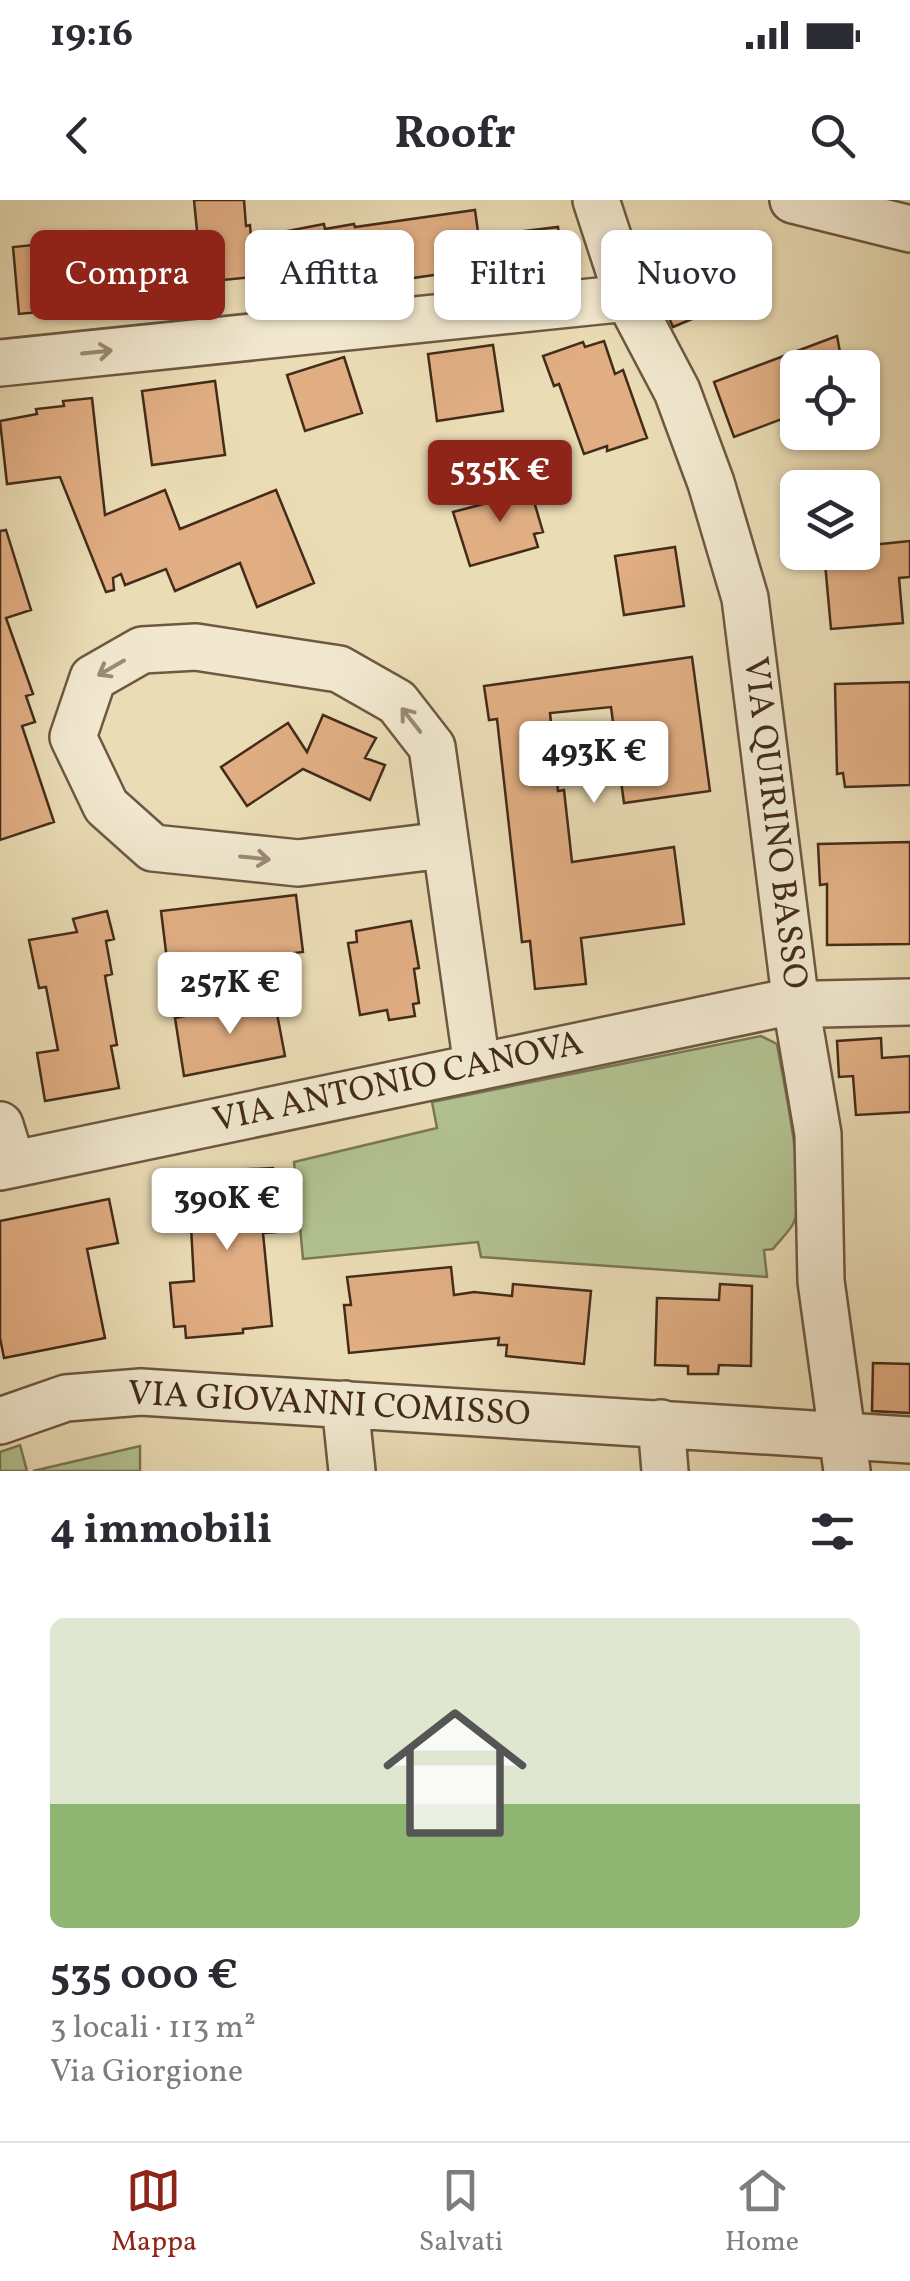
<!DOCTYPE html>
<html lang="it">
<meta charset="utf-8">
<style>
:root{--surface:#fff;--page:#f7f7f7;--text:#2b2b33;--muted:#7c7c81;--line:#e1e1e2;--accent:#8f2418}
body{margin:0;font-family:Vollkorn,serif;background:var(--page);color:var(--text);height:100vh;display:flex;flex-direction:column;font-size:38px;white-space:nowrap}
*{box-sizing:border-box;margin:0}
p{font-size:32px;color:var(--muted)}
.icon{flex:none;width:55px;height:55px;fill:none;stroke:currentColor;stroke-width:2;stroke-linecap:round;stroke-linejoin:round}
.map{position:relative;height:1271px;overflow:hidden}
.sheet{display:flex;flex-direction:column;background:var(--surface);flex:1}
.sheet>*{flex:none}
.guide{position:absolute;left:30px;top:30px;width:850px;height:90px;display:flex;gap:20px}
.fabs{position:absolute;left:780px;top:150px;display:grid;gap:20px}
.fabs a{display:grid;place-items:center;width:100px;height:100px;border-radius:15px;background:var(--surface);box-shadow:0 2px 8px #0004;font-size:50px}
.price{position:absolute;translate:-50% -85px;padding:0 22px;border-radius:10px;background:#fff;color:#222;font-size:32px;line-height:65px;filter:drop-shadow(0 2px 5px #0008)}
.price::after{content:'';position:absolute;left:50%;top:60px;width:30px;height:22px;margin-left:-15px;background:inherit;clip-path:polygon(0 0,100% 0,50% 100%)}
.price.current{background:var(--accent);color:#fff}
ul{padding:0;list-style:none}
li{display:grid;align-content:center;gap:20px;height:530px;padding:0 50px}
li span{display:grid;place-items:center;height:310px;border-radius:15px;color:#555}
li>.icon{margin-inline-start:auto}
span .icon{width:180px;height:180px;fill:#fffc;stroke-width:1}
li b{font-size:42px}
h2{display:flex;justify-content:space-between;align-items:center;height:120px;padding:0 50px;font-size:42px}
.tag{padding:0 35px;border-radius:15px;background:var(--surface);box-shadow:0 2px 8px #0004;font-size:35px;line-height:90px}
.tag.current{background:var(--accent);color:#fff}
.status{display:flex;justify-content:space-between;align-items:center;height:70px;padding:0 50px;background:var(--surface);direction:ltr}
.status svg{height:28px;fill:currentColor}
header{display:flex;justify-content:space-between;align-items:center;height:130px;padding:0 50px;background:var(--surface);font-size:45px;font-weight:700}
.tabs{display:flex;justify-content:space-around;align-items:center;height:140px;border-top:2px solid var(--line);background:var(--surface);font-size:28px;color:var(--muted)}
.tabs a{display:grid;justify-items:center;gap:5px}
.tabs .current{color:var(--accent)}
.map>svg:first-child{display:block}
</style>
<div class="status"><b>19:16</b><svg viewBox="0 0 49 12"><path d="M0 12V9h3v3zM5 12V6h3v6zM10 12V3h3v9zM15 12V0h3v12zM26 1h20v11H26zM47 4h2v5h-2z"/></svg></div>
<header><svg class="icon" aria-label="back" viewBox="0 0 24 24"><path d="M15 5l-7 7 7 7"/></svg>Roofr<svg class="icon" aria-label="search" viewBox="0 0 24 24"><circle cx="10" cy="10" r="6"/><path d="M15 15l6 6"/></svg></header>
<div class="map">
<svg width="910" height="1271" viewBox="0 0 910 1271">
<rect width="100%" height="100%" fill="#eadcb5"/>
<filter id="stains"><feTurbulence type="fractalNoise" baseFrequency=".002" numOctaves="4"/><feColorMatrix values="0 0 0 0 .2 0 0 0 0 .09 0 0 0 0 .02 0 0 0 .5 -.17"/></filter>
<radialGradient id="worn" r=".72"><stop offset=".6" stop-color="#630" stop-opacity="0"/><stop offset="1" stop-color="#630" stop-opacity=".3"/></radialGradient>
<path fill="#b2c291" stroke="#7b7756" stroke-width="2.5" d="M761,836L777,844C783,881 809,995 793,1024C788,1033 779,1041 773,1049L764,1050L767,1077L481,1057L478,1042L303,1059L294,962L437,928L432,902Z
M20,1245L27,1271H0V1252Z
M140,1246V1271H33Z"/>
<path fill="#e1ae83" stroke="#442c1a" stroke-width="2.5" d="M194,0H244L246,26L250,25L251,38L324,24L325,29L354,24L355,27L475,10L483,68L399,80L397,72L300,94L296,73L202,82Z
M558,27L563,71L515,77L500,34Z
M687,36L718,108L673,127L659,95L674,88L656,49Z
M73,41L81,108L19,114L13,47Z
M837,136L843,168H798V213L734,237L714,182Z
M604,141L615,174L623,170L647,238L607,251V246L584,254L559,184L554,186L543,156L583,142L585,147Z
M493,145L503,211L437,221L428,154Z
M344,157L362,213L305,231L287,175Z
M215,181L225,255L152,265L142,191Z
M92,198L105,315L165,290L180,329L276,290L314,383L257,407L240,363L175,391L166,369L125,385L121,374L113,378L114,390L106,392L60,277L7,284L0,221L37,214L36,209L64,206L63,201Z
M528,281L543,332L534,334L538,347L470,366L453,312L491,302L488,291Z
M6,330L31,410L6,418L33,494L26,496L35,522L22,526L54,622L0,640V331Z
M910,341V377L899,378L903,423L831,429L824,352H862V346Z
M675,347L684,406L624,415L615,356Z
M692,457L710,591L624,603L611,507L550,513L558,591L564,590L572,662L674,647L684,724L581,738L586,784L535,789L530,741L522,742L497,519L489,520L484,486Z
M910,482V585L845,587L843,573L837,574L835,484Z
M323,515L376,538L365,558L385,565L370,600L303,569L247,606L221,567L288,523L307,552Z
M910,642V744L827,745V684L820,685L818,644Z
M296,695L303,752L168,768L161,711Z
M107,711L114,739L106,741L112,774L105,776L117,845L111,846L119,888L45,901L37,853L58,850L46,787L39,788L29,740L77,732L73,719Z
M411,721L419,768L414,769L419,803L413,804L415,816L389,820L387,810L360,815L348,743L357,742L356,731Z
M274,798L285,856L184,876L175,818Z
M881,838L882,858L910,856V912L856,915L853,876L839,877L837,841Z
M273,968L276,1032L263,1033L272,1126L243,1129V1133L186,1138L185,1126L174,1127L170,1083L194,1081L188,972Z
M109,999L118,1043L87,1049L105,1138L4,1158L0,1138V1021Z
M451,1067L454,1095L474,1092L512,1096L513,1084L591,1091L584,1164L506,1156L507,1145H498L499,1138L349,1153L344,1105H351L347,1077Z
M720,1084L752,1086L751,1166L719,1165L718,1174H688V1166L655,1165L657,1098L719,1100Z
M873,1163L910,1164V1213L872,1211Z"/>
<g fill="none" stroke-linecap="round" stroke-linejoin="round">
<g stroke="#6e5841" stroke-width="50">
<path id="minor" d="M596,0L628,98L677,191L711,283L745,398L796,805L818,934L821,1081L847,1271
M793,0L910,29
M0,163L628,98
M444,645L298,663L153,648L106,606L73,537L93,478L142,450L196,447L339,469L397,502L432,547L477,866
M0,925L12,964
M0,967L774,805L910,802
M345,1204L352,1271
M0,1221L66,1198L141,1192L910,1240
M661,1223L665,1271"/>
</g>
<use href="#minor" stroke="#f1e8cf" stroke-width="45"/>
</g>
<defs><path id="oneway-shaft" d="M-6 0H5M1.5-3L5.5 0L1.5 3" fill="none" stroke-width="1.6" stroke-linecap="round" stroke-linejoin="round" transform="scale(2.5)"/></defs>
<g stroke="#9a8a74">
<use href="#oneway-shaft" transform="translate(97 152) rotate(-6)"/>
<use href="#oneway-shaft" transform="translate(111 468) rotate(150)"/>
<use href="#oneway-shaft" transform="translate(411 520) rotate(-128)"/>
<use href="#oneway-shaft" transform="translate(255 658) rotate(6)"/>
</g>
<g text-anchor="middle" dominant-baseline="central" stroke-width="8" stroke-linejoin="round" paint-order="stroke">
<g font-size="35" fill="#442c1a" stroke="#f1e8cf">
<text transform="translate(774 623) rotate(83)">VIA QUIRINO BASSO</text>
<text transform="translate(398 883) rotate(-12)">VIA ANTONIO CANOVA</text>
<text transform="translate(329 1205) rotate(3)">VIA GIOVANNI COMISSO</text>
</g>
</g>
<rect width="100%" height="100%" filter="url(#stains)"/>
<rect width="100%" height="100%" fill="url(#worn)"/>
</svg>
<div class="fabs">
<a><svg class="icon" aria-label="locate" viewBox="0 0 24 24"><circle cx="12" cy="12" r="6"/><path d="M12 2v4M12 18v4M2 12h4M18 12h4"/></svg></a>
<a><svg class="icon" aria-label="layers" viewBox="0 0 24 24"><path d="M12 4l9 5-9 5-9-5zM3 14l9 5 9-5"/></svg></a>
</div>
<b class="price current" style="left:500px;top:325px">535K €</b>
<b class="price" style="left:594px;top:606px">493K €</b>
<b class="price" style="left:230px;top:837px">257K €</b>
<b class="price" style="left:227px;top:1053px">390K €</b>
<div class="guide">
<a class="tag current">Compra</a>
<a class="tag">Affitta</a>
<a class="tag">Filtri</a>
<a class="tag">Nuovo</a>
</div>
</div>
<section class="sheet">
<h2>4 immobili<svg class="icon" aria-label="filters" viewBox="0 0 24 24"><path d="M4 7h16M4 17h16"/><circle cx="9" cy="7" r="2"/><circle cx="15" cy="17" r="2"/></svg></h2>
<ul>
<li><span style="background:linear-gradient(#dfe7d0 60%,#8fb573 0)"><svg class="icon" aria-label="home" viewBox="0 0 24 24"><path d="M3 11l9-7 9 7M6 9v11h12V9"/></svg></span><div><b>535 000 €</b><p>3 locali · 113 m²</p><p>Via Giorgione</p></div></li>
</ul>
</section>
<nav class="tabs">
<a class="current"><svg class="icon" aria-label="map" viewBox="0 0 24 24"><path d="M3 6l6-2 6 2 6-2v14l-6 2-6-2-6 2zM9 4v14M15 6v14"/></svg>Mappa</a>
<a><svg class="icon" aria-label="saved" viewBox="0 0 24 24"><path d="M7 4h10v16l-5-4-5 4z"/></svg>Salvati</a>
<a><svg class="icon" aria-label="home" viewBox="0 0 24 24"><path d="M3 11l9-7 9 7M6 9v11h12V9"/></svg>Home</a>
</nav>
